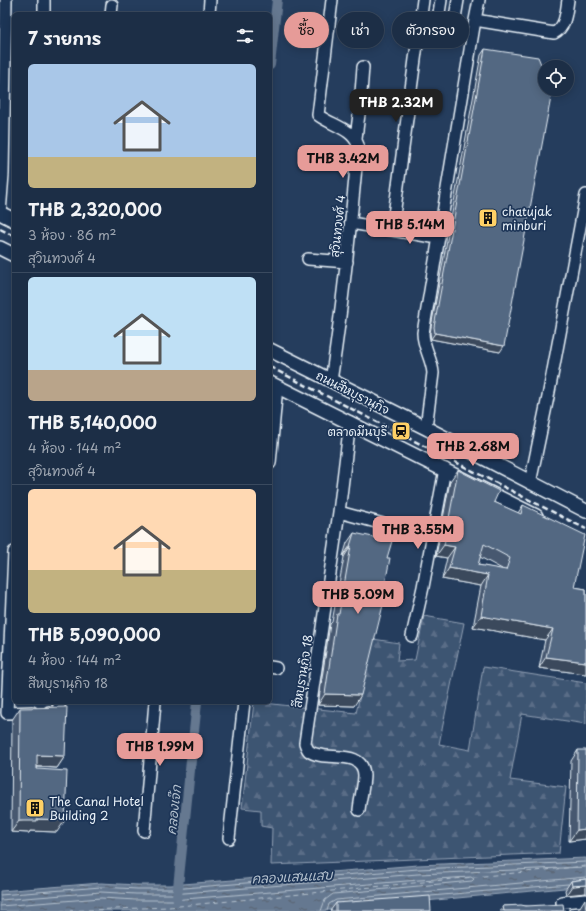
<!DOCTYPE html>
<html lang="th">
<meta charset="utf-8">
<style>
:root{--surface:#1c2e46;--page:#25364d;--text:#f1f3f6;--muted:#a0a8b3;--line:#3a4a5f;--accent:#e69b98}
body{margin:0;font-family:"Playpen Sans","Playpen Sans Thai",sans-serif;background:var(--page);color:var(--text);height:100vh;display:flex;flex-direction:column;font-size:15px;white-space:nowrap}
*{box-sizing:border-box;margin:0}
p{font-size:13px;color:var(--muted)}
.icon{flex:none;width:22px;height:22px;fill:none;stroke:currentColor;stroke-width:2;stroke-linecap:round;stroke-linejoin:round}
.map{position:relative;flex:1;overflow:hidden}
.side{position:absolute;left:12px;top:12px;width:260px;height:692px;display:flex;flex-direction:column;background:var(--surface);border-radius:6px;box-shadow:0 2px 10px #0003,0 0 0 1px var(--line)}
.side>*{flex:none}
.hud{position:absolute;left:284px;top:12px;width:242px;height:36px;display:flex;gap:8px}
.tools{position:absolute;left:538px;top:60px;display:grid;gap:8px}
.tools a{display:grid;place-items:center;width:36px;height:36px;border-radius:50%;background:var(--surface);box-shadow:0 2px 10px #0003,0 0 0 1px var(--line);font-size:20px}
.price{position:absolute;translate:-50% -34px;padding:0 9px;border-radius:8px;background:var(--accent);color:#111;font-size:13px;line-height:26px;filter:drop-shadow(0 1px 2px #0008)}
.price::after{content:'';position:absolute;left:50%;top:24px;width:12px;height:9px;margin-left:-6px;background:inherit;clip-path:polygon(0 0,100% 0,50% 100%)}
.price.current{background:#222;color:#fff}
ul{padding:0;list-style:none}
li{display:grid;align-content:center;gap:8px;height:212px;padding:0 16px}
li+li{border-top:1px solid var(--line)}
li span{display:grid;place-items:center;height:124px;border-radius:6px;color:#555}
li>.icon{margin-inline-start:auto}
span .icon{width:72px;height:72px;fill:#fffc;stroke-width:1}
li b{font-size:17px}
h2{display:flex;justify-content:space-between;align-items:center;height:48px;padding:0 16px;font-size:17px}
.pill{padding:0 14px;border-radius:18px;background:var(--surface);box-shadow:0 2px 10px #0003,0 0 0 1px var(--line);font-size:14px;line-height:36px}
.pill.current{background:var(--accent);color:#111}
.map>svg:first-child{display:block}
</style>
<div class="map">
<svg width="586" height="911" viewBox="0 0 586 911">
<defs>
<pattern id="forest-firs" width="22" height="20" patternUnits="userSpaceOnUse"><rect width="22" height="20" fill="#3e5472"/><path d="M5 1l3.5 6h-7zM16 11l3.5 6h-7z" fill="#5a6d87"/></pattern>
<pattern id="water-ripples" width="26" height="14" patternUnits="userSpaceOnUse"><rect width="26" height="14" fill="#657890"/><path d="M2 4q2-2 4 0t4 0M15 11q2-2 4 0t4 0" fill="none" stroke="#576270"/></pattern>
</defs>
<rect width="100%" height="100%" fill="#253d5d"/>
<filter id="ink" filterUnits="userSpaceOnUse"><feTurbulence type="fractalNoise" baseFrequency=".025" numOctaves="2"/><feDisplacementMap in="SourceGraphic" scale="8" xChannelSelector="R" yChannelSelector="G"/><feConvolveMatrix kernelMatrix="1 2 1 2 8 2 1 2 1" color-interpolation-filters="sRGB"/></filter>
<g filter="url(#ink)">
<path fill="url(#forest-firs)" stroke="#93a2b5" d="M424,616L464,623L439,744L470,750L483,667L586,683V724L522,714L510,780L566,787L559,853L271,865L272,828L261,826V810L242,808L254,702L356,713L373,639L399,643L397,661L415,660Z"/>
<path fill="url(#water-ripples)" stroke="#99a8ba" d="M586,858V886L318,911H0V891L101,883L137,885H171L418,865Z"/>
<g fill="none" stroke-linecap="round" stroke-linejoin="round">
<path stroke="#b4c1ce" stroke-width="1" d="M0,895L101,887L137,889H172L418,869L586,862
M431,896L568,884
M0,900L101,892L136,894H172L418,874L586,867
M0,906L101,898L136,900H172L419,880L471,877L474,879L472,881L333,894L325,900L321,911
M327,911L329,904L336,900L586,877"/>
<path stroke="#657890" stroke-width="10" d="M270,65L277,0
M177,897L197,702"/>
<path stroke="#b4c1ce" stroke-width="1" stroke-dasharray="5 4" stroke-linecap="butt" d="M61,911L169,907L586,866"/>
<g stroke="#e8f1f8" stroke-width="14">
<path id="minor" d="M479,0L475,20L554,33C566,27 566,12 568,0
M44,14V0
M111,14L112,5
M209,14L210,0
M419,36L451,41L458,0
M435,39L441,0
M356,138L360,106L363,67
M0,213L3,174L6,0
M351,223L392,230L423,0
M392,230L432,237
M308,259L347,262
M331,381C343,303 351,224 358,145C353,129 331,125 318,115L332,0
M350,422L339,512L305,743C306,746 307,749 309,751C324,763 363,747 364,775C364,786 360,799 359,810
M426,428L433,373C432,359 423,347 423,333L475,20
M270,463L277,386
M530,483L548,397L586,195
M339,512L387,525
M14,552L7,713L32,712
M412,636L423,587L445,469
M270,667L276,668
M49,712H59V702
M144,831L155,702
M229,838L244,702
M563,911L562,902L586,900"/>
</g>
<g stroke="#e8f1f8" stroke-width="16">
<path id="major" d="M0,213L14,220
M0,248L14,255
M270,350L426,428L586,511
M270,383L536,516"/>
</g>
<use href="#minor" stroke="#1d3557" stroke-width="11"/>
<use href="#major" stroke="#1d3557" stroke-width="13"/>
<path stroke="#e8f1f8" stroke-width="2.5" stroke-dasharray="6 3" stroke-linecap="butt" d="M0,229L14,236
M270,367L586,529"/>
</g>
<path fill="#475970" stroke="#e8f1f8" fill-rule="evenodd" d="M485,49L500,352L431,339L430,333L481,55Z
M458,470L494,502L518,513L523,505L574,587L586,589V674L539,668L545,640L473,627L481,586L442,579L447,558L436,556L450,481ZM480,557L502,569V570L478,565Z
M354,533L387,558L354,706L318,705L330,624L332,622L344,557L343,556L347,543Z
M20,708L65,756L57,768L37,767V769L57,832L30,831L29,833L11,832L12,720Z
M578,750L586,839L569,841L571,761Z
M586,879V893L566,895L565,890L571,881Z
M585,899L586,911H578V910Z
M336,903L431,911H330Z
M503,906H526L564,911H500Z"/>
<path fill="#3a485b" stroke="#e8f1f8" d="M435,333L504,346L500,352L431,339Z
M444,545L455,547L447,558L436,556Z
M350,546H351L344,557L343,556Z
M449,568L488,575L481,586L442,579Z
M481,616L553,629L545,640L473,627Z
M546,657L586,662V674L539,668Z
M325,694L361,695L354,706L318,705Z
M37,755L65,756L57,768L29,766Z
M37,819L65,820L57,832L30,831L29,833L11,832L19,821Z
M586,829V839L569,841L577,830Z
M586,885V893L566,895L572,886Z"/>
<path fill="#536782" stroke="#e8f1f8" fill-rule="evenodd" d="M485,49L538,57L545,74V89H551L552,92L504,346L435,333L434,327Z
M458,470L499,491L494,502L521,514L523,505L585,535L574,587L586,589V662L546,657L553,629L481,616L488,575L449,568L455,547L444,545ZM484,544L510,558L506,570L478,565Z
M354,533L392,541L387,558H390L381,605H383L361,695L325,694L337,614H339L351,546H350Z
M67,707L65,756L37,755V769L67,771L65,820L37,819V821H19L20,708Z
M578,750H586V829L577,830Z
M586,879V885L572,886L571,881Z
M430,896L431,911H336V903Z
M563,904L564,911H504L503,906L521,905L526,906Z"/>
</g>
<defs>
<g id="building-square" transform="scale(1)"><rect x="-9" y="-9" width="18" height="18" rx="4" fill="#ffd166" stroke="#1d3557"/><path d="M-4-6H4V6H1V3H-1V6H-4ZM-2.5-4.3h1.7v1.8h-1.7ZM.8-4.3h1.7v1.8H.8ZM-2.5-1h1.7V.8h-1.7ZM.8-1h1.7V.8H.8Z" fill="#111"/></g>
<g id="station-square" transform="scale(1)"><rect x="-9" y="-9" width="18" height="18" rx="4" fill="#ffd166" stroke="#1d3557"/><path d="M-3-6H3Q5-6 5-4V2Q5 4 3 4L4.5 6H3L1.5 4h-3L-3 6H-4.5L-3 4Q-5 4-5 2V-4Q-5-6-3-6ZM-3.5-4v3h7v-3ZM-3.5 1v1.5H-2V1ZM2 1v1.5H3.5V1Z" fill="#111"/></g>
</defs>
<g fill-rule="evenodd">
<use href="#building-square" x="488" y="218"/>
<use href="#station-square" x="401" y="431"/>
<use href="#building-square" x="35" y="808"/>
</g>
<g text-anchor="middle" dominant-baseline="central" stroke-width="3.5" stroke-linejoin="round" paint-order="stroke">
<g font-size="12" fill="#e8f1f8" stroke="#1d3557" text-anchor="start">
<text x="502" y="211">chatujak<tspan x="502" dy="14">minburi</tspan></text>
<text x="387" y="431" text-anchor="end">ตลาดมีนบุรี</text>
<text x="49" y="801">The Canal Hotel<tspan x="49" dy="14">Building 2</tspan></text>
</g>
<g font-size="12" fill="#e8f1f8" stroke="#1d3557">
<text transform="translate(337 226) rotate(-84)">สุวินทวงศ์ 4</text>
<text transform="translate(353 392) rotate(27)">ถนนสีหบุรานุกิจ</text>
<text transform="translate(302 671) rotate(-81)">สีหบุรานุกิจ 18</text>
</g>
<g font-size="13" font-style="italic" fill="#b4c1ce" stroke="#1d3557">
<text transform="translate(173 810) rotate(-84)">คลองเจ๊ก</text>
<text transform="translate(292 876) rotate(-3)">คลองแสนแสบ</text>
</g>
</g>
</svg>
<div class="tools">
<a><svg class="icon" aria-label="locate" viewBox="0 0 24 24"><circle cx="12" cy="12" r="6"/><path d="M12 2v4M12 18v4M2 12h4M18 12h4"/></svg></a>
</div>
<b class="price current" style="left:396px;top:123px">THB 2.32M</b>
<b class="price" style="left:343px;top:179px">THB 3.42M</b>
<b class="price" style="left:410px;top:245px">THB 5.14M</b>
<b class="price" style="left:473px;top:467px">THB 2.68M</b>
<b class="price" style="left:418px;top:550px">THB 3.55M</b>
<b class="price" style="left:358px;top:615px">THB 5.09M</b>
<b class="price" style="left:160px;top:767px">THB 1.99M</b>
<div class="hud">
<a class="pill current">ซื้อ</a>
<a class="pill">เช่า</a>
<a class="pill">ตัวกรอง</a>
</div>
<section class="side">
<h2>7 รายการ<svg class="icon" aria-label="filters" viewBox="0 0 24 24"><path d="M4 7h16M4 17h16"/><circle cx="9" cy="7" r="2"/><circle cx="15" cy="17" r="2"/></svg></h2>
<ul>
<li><span style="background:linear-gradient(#a9c7e8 75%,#c2b280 0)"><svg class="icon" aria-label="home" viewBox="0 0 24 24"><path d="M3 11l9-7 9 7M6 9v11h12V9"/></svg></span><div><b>THB 2,320,000</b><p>3 ห้อง · 86 m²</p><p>สุวินทวงศ์ 4</p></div></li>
<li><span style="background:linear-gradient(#bfe0f5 75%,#b9a48a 0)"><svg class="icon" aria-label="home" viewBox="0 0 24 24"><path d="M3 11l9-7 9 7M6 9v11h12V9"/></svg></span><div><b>THB 5,140,000</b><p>4 ห้อง · 144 m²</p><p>สุวินทวงศ์ 4</p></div></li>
<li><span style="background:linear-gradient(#ffd9b3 65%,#c2b280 0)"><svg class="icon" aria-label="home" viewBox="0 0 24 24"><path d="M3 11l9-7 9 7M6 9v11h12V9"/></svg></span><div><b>THB 5,090,000</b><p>4 ห้อง · 144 m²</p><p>สีหบุรานุกิจ 18</p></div></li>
</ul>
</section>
</div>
